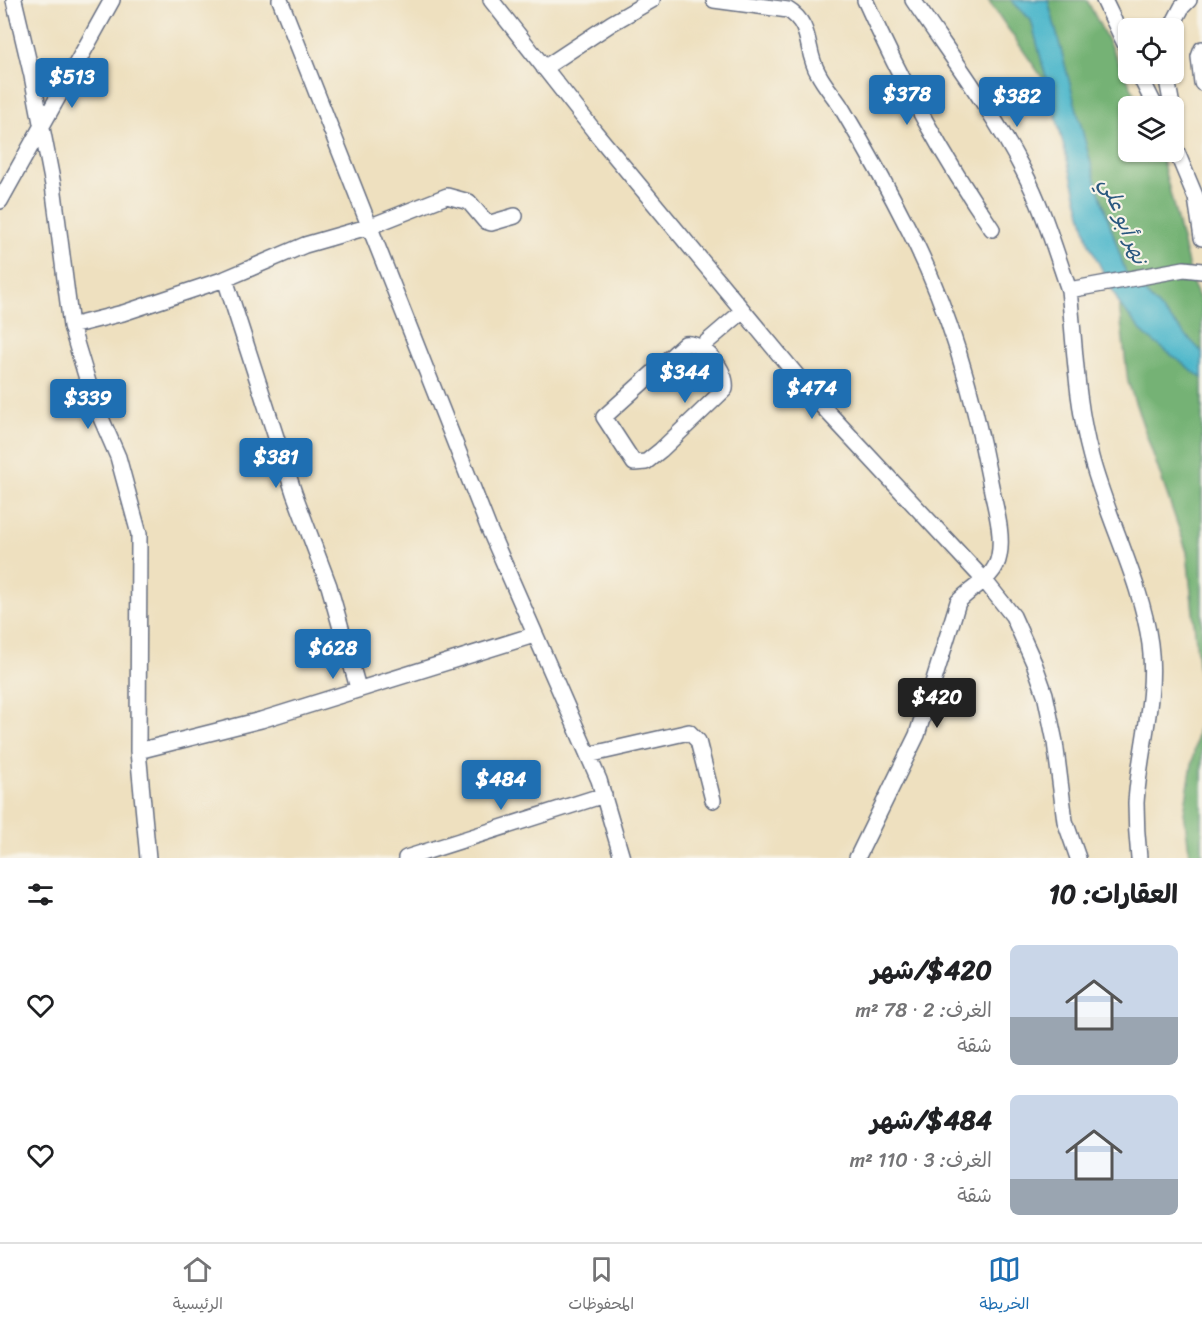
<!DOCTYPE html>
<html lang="ar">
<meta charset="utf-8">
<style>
:root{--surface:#fff;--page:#f2f2f2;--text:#202124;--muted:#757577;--line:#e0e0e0;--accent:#1f6fb2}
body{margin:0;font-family:Sriracha,"Playpen Sans Arabic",sans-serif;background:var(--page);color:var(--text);direction:rtl;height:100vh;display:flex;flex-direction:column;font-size:22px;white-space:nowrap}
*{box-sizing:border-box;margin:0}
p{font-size:20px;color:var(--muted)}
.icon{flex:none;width:33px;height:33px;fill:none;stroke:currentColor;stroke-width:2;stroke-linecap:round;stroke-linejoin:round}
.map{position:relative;height:858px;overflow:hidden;direction:ltr}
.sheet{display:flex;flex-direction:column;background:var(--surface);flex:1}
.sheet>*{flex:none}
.controls{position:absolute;left:1118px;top:18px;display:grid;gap:12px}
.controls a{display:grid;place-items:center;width:66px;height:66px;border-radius:9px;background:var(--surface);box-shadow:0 2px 4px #0004;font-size:30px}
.price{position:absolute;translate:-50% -51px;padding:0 14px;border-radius:6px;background:var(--accent);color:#fff;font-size:20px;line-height:39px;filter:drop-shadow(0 2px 3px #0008)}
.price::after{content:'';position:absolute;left:50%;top:36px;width:18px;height:14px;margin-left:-9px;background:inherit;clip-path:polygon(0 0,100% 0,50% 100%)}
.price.on{background:#222;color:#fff}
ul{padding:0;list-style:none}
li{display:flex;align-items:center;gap:18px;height:150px;padding:0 24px}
li span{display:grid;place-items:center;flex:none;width:168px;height:120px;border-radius:9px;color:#555}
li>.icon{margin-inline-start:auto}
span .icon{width:72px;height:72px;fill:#fffc;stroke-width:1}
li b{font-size:26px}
h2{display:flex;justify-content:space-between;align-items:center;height:72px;padding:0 24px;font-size:26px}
.menu{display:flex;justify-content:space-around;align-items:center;height:84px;border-top:2px solid var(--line);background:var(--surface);font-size:16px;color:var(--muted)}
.menu a{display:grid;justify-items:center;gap:3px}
.menu .on{color:var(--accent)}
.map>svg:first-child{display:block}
</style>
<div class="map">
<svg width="1202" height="858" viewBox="0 0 1202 858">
<rect width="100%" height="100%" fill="#f7f3e8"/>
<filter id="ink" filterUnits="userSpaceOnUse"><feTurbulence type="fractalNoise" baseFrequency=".0167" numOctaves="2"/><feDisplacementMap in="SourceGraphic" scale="12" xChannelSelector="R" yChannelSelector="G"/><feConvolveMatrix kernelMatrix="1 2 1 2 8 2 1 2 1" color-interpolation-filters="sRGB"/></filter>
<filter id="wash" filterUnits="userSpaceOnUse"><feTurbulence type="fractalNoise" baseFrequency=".008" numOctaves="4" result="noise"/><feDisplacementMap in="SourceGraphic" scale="24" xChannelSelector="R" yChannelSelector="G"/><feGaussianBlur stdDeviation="1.35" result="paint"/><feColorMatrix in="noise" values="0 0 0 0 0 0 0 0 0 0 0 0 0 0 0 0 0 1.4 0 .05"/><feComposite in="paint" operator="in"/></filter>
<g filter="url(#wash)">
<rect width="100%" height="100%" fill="#eee0bf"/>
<path fill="#74b274" stroke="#487069" stroke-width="1.5" d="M988,0H1087L1141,106H1128V152H1160L1193,284L1202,304V703L1187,552L1128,382L1109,219L1055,96Z
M1202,704V858H1190L1184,812Z"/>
<path fill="#4db7cb" stroke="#347394" stroke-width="1.5" d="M1011,0H1048L1095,179L1126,273L1202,352V378L1145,335L1120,305L1089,244L1031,20Z"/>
</g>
<g filter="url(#ink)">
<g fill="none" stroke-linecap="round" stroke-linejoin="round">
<g stroke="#656d80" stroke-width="18">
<path id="minor" d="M14,0L32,76L53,185L71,326L94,402L118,457L139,534L138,751L148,858
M280,0L489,529L599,780L622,858
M491,0L595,132L822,406L985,581L1013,616L1034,663L1045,694L1055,742L1065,821L1078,858
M714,0L788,10C813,25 805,51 818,73C824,85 834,96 841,107C865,147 888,188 909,230C948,306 973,392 989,476C993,501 1004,531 999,556C995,579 972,586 958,602L917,735L857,858
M865,0C901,81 942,156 992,229
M913,0C951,56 992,110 1023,170C1043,208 1055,250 1069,290L1184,269L1202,271
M1104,0L1128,50
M1171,28L1182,7L1189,0
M1202,49L1199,57L1202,83
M544,68L612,23L652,0
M1139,74L1155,106
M1166,74L1172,106
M1173,143L1196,198L1202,238
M0,201L112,0
M225,279L294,493L329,586L358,688
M1069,290C1075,347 1076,402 1091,457C1107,518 1142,583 1150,644C1157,697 1139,751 1136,803C1136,822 1137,840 1139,858
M71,326L123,313L225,279L305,245L371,226L447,196L469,202L485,221L491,223L515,216
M685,344C703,341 728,371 725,389L661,450L646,462L634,463L604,417Z
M701,347L743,311
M138,751L261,720L534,635
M588,755L689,732L698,741L713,800
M406,858L604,795"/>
</g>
<use href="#minor" stroke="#fff" stroke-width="15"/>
</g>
</g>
<g text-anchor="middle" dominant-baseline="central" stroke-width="4.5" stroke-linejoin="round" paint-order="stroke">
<g font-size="21" font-style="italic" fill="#2a587f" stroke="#f7f3e8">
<text transform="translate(1124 221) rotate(68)">نهر أبو علي</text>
</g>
</g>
</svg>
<div class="controls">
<a><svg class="icon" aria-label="locate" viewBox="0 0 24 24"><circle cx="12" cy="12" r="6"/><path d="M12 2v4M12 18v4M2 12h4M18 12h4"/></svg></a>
<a><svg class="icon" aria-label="layers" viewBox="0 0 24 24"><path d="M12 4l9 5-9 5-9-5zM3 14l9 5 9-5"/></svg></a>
</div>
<b class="price" style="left:72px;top:109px">$513</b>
<b class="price" style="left:907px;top:126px">$378</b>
<b class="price" style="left:1017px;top:128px">$382</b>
<b class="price" style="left:685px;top:404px">$344</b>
<b class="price" style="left:812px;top:420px">$474</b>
<b class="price" style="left:88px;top:430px">$339</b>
<b class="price" style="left:276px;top:489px">$381</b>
<b class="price" style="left:333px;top:680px">$628</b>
<b class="price on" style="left:937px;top:729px">$420</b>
<b class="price" style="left:501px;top:811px">$484</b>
</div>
<section class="sheet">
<h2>العقارات: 10<svg class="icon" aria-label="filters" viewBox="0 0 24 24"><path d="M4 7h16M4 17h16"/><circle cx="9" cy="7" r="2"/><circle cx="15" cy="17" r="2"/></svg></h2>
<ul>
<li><span style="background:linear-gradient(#c9d6e8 60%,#9aa5b1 0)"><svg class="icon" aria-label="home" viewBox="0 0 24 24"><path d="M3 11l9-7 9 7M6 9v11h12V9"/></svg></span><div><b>$420/شهر</b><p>الغرف: 2 · 78 m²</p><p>شقة</p></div><svg class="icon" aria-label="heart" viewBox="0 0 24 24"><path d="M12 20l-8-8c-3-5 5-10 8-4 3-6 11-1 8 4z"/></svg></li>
<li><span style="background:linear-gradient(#c9d6e8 70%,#9aa5b1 0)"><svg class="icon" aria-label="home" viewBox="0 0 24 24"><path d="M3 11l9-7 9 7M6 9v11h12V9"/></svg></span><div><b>$484/شهر</b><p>الغرف: 3 · 110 m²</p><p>شقة</p></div><svg class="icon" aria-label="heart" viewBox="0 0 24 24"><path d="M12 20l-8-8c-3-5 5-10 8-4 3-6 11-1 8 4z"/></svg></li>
</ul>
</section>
<nav class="menu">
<a class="on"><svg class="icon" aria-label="map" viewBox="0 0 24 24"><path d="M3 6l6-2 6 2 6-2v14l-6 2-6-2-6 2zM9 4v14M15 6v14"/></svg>الخريطة</a>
<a><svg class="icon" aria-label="saved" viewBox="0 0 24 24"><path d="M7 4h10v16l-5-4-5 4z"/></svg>المحفوظات</a>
<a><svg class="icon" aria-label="home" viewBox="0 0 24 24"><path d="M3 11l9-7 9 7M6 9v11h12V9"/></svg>الرئيسية</a>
</nav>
